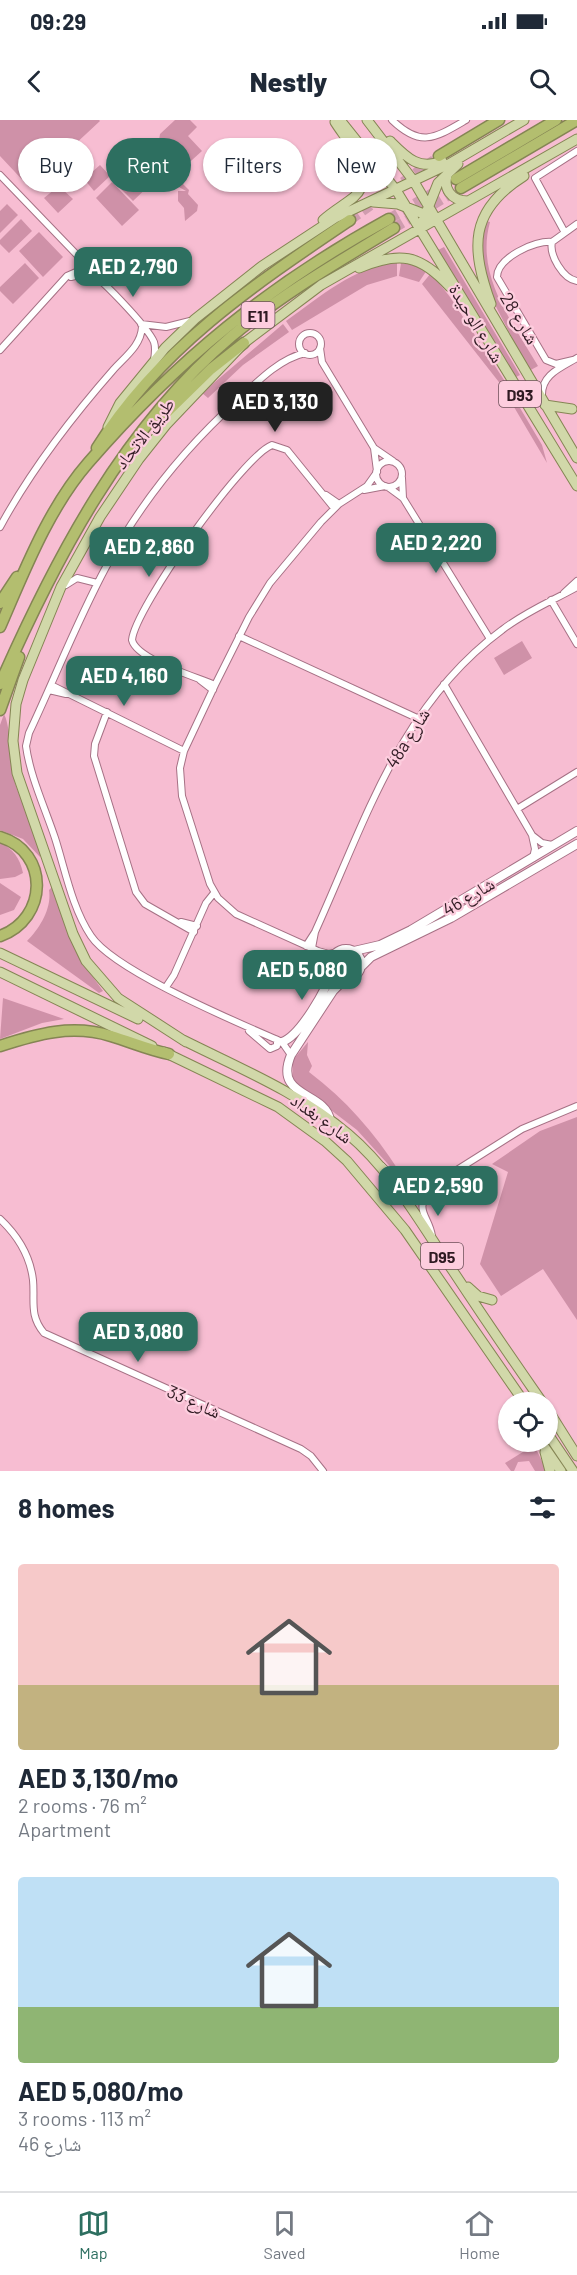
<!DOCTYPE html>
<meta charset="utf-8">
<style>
:root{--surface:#fff;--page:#f6f6f7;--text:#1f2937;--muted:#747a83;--line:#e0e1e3;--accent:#2d6f60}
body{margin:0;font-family:Barlow,"Noto Naskh Arabic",sans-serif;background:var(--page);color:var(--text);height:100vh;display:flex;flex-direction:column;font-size:22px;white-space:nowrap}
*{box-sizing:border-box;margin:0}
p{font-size:20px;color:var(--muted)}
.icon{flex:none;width:33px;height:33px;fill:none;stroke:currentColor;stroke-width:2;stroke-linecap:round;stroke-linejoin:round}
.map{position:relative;height:1351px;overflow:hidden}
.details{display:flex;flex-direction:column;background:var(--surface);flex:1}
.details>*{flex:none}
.hud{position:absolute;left:18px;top:18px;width:542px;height:54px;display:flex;gap:12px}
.tools{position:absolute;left:498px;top:1272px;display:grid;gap:12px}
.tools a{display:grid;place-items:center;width:60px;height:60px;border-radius:50%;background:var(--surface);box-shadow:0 2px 4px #0004;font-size:30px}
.price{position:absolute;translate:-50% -51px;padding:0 14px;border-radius:12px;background:var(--accent);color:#fff;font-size:20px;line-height:39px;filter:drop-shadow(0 2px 3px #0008)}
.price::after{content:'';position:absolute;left:50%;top:36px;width:18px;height:14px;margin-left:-9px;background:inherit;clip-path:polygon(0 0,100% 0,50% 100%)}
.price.active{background:#222;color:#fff}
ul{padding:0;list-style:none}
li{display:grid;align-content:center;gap:12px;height:318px;padding:0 18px}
li span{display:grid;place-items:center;height:186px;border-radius:6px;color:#555}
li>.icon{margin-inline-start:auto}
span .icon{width:108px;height:108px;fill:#fffc;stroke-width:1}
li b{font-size:26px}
h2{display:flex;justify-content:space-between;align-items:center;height:72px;padding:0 18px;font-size:26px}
.pill{padding:0 21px;border-radius:27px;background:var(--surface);box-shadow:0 2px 4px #0004;font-size:21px;line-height:54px}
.pill.active{background:var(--accent);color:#fff}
.status{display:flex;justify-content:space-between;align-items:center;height:42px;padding:0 30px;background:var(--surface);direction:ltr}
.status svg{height:16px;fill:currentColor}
header{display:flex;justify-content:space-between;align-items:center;height:78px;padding:0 18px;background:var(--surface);font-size:27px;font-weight:800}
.menu{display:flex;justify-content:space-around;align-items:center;height:84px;border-top:2px solid var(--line);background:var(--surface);font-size:16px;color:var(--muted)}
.menu a{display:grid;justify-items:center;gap:3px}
.menu .active{color:var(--accent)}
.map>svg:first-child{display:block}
</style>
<div class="status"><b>09:29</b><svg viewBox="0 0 49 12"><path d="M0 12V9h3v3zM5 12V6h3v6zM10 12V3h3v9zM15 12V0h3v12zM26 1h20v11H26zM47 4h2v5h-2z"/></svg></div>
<header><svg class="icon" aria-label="back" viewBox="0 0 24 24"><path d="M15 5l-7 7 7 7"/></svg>Nestly<svg class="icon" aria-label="search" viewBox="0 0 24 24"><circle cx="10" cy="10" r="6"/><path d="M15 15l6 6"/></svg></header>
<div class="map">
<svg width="577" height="1351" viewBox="0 0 577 1351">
<rect width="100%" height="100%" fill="#f7bdd2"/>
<path fill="#cf91a8" d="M0,0H99L100,1L29,67L0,36Z
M175,0H190L197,7L188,16L202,31L182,49L183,64L189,70L188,74L198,85L197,91L185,101L184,88L178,81V71H186L177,66L178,40L159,20L160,14Z
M135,38L155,60L133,81L112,60Z
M162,40L168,44C171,54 169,64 161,71L156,66L160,62L151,52Z
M100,45L110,56L94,71L84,59Z
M112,62L139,90L122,106L96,78Z
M61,68L73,79L58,93L44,78L55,69Z
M7,84L18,95L0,113V91Z
M21,99L32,111L9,133L0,124V120Z
M486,101L490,102C475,156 512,201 538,246L529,251L490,175L479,128Z
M39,112L63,137L43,157L19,131Z
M444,127L520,255L516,257L440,134L438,130Z
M108,131L118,142L125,144L124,149L136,150L121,164L99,141Z
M407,142L427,150L419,162L399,156L401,143L406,144Z
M25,143L39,158L13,184L0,171V167Z
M397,143V156L367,165L292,210L286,201C319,178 355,145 397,143Z
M431,153L450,177L506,263L502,266L422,164Z
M283,204L289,212L243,245L208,278L202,273Z
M514,287L520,288L542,325L547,343Z
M522,521L532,538L504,555L494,538Z
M4,594C11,607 11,645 15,663C20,679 42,725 40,737L23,719L0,710V605Z
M0,722C13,729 20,738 23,753L15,757L0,759Z
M0,763L21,777L14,790L0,795Z
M52,767L85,846L103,871L99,873L27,821C40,808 52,788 49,770Z
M3,878L64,899L42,903L0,919Z
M308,922L307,935L312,946L309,952C346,980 374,1012 399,1051L396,1053L357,1010L293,961V940Z
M577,997V1200L543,1149L501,1176L480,1144L508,1052L492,1044L540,1011Z
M534,1325L547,1351H535L529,1341L518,1342L514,1351H511L505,1343Z"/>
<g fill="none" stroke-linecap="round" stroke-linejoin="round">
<path stroke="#cf9caf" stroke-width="10" stroke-dasharray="10 5" stroke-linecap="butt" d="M403,62L434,40
M389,99L456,59
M350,100L378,80
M394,108L461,68"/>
<g stroke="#a67185" stroke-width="8">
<path id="minor" d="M392,0C421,28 435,18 466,0
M0,55L78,136L83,149
M564,111L535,58L577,31
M552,122C535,120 497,138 497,157L546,240L556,244L573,240
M552,122C549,135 563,159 577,161
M552,122L577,104
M71,157L83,154L95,158
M141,204L166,207L190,201
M299 224a11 11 0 1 1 22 0a11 11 0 1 1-22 0Z
M320,228L322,242L374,328L377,351
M0,230L67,156L83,149C96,151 148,208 154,222C156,228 155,234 154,240
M542,276C541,255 560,248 577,238
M374,328L393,341
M376 354a13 13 0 1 1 26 0a13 13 0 1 1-26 0Z
M402,358L403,378
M388,367L403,378L490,519
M364,370L385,366
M326,375L339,384
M0,407C31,350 71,298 114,249C126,236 141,225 142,207
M66,465L77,458L97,463
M564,473L577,461
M551,480L577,524
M239,516L417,598
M200,560L213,570
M444,564L532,715L535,729L533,738
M51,565L184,631
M215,565C197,557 137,540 132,520C135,488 243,336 272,325L287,330L334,388
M49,570L66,574
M107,592L95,624L94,636L136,772L145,784L194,812
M517,689L577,652
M533,716L542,723L552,725
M181,802L197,806
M306,826L315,812C365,702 400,585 502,510C525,492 552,481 577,467
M312,828L315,812
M338,832L329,834L318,831L236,794L218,778L210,764L182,676L180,648L184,631L215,565L249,497L270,463L321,402L339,384L367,366L377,352
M321,833L331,846
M166,867L174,855L206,783L214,773
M249,911L270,929L277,926V920
M291,935L282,922C239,903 114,851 91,816C72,788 65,749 55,718C45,688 30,656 26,626L29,613C55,558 77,501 106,447C139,385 186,327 238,280C257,262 279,239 305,233
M382,1046L405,1069L422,1072L522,1009L577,986
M432,1069C412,1090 429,1095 432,1116
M0,1099C18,1116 30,1135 33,1160C35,1181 29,1195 44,1213L301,1329L311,1336L323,1351"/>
</g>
<g stroke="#a67185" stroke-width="10">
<path id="tertiary" d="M331 844a15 15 0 1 1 30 0a15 15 0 1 1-30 0Z
M354,831L380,825L411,810L577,711
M362,846L371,837L451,798L577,724
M282,922C300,916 327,869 332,850
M330,1000C325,971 273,978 291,935L333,871L345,859"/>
</g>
<g stroke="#858554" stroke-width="11">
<path id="primary" d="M340,0L396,70L577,366
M367,0L413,60L577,338
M390,21C406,37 419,51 442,41
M448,53C442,68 451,81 468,81
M373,82L398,84L429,96
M323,100C333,91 344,85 354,77C379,54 348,23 335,2
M420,108L438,63L458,44
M359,148C399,131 420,134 450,167
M491,184C471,129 468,91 524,56
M545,285L572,289
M108,307L120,283L165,228L195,199L262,146L335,98L449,44L524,0
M0,833L138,899
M0,852L152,926
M183,920C239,948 300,973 348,1014C392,1051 421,1104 453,1151C482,1195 512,1239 542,1282
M186,922L118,878L86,841L73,814L17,653L13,621L16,584L23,560L61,467L100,397L139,339L166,305L244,223L321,165L577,19
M164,932L278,987L325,1021L347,1041L405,1110L524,1282
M468,1167L478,1176L492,1180
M548,1290L577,1336
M548,1314L573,1351
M541,1322L561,1351
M545,1332L550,1351"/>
</g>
<g stroke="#858554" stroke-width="13">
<path id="motorway" d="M439,36L499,0
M456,59L556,0
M461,68L577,0
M164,295L211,249L244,223
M97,328C159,228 255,164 350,100
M0,483L17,457
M0,507C24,452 48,389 88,343C177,240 269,165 389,99
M0,564C56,437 124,307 232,216C282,174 338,142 394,108
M0,590L19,537
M0,717C50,732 48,799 0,816
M0,926C37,914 72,904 111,916C131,922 149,930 169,934"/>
</g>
<use href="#minor" stroke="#fff" stroke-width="6"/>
<use href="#tertiary" stroke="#fff" stroke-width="8"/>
<use href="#primary" stroke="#d1d8a9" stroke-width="9"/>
<use href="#motorway" stroke="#b3be6f" stroke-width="10"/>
</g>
<g text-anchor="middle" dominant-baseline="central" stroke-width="4.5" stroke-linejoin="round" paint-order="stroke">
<g fill="#fdcdde" stroke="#6d505a" stroke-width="1.5">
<rect x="241.5" y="182" width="33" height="26" rx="4.5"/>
<rect x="499" y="261" width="42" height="26" rx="4.5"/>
<rect x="421" y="1123" width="42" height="26" rx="4.5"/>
</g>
<g font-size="16" font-weight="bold" fill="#2f1a22">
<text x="258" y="195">E11</text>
<text x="520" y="274">D93</text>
<text x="442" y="1136">D95</text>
</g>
<g font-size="18" fill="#2f1a22" stroke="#fdcdde">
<text transform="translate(520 198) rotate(59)">شارع 28</text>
<text transform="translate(477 203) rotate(59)">شارع الوحيدة</text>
<text transform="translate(144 313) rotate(-52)">طريق الاتحاد</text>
<text transform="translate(407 618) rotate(-58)">48a شارع</text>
<text transform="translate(468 776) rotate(-31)">شارع 46</text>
<text transform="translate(322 998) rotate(36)">شارع بغداد</text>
<text transform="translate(194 1281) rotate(24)">شارع 33</text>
</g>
</g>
</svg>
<div class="tools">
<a><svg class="icon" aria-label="locate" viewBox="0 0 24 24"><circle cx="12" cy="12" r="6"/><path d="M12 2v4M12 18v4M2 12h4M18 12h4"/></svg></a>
</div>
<b class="price" style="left:133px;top:178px">AED 2,790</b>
<b class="price active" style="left:275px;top:313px">AED 3,130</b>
<b class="price" style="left:436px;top:454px">AED 2,220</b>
<b class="price" style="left:149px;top:458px">AED 2,860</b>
<b class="price" style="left:124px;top:587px">AED 4,160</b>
<b class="price" style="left:302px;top:881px">AED 5,080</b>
<b class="price" style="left:438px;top:1097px">AED 2,590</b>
<b class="price" style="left:138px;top:1243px">AED 3,080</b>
<div class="hud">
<a class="pill">Buy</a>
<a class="pill active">Rent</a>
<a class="pill">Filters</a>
<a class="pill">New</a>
</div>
</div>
<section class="details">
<h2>8 homes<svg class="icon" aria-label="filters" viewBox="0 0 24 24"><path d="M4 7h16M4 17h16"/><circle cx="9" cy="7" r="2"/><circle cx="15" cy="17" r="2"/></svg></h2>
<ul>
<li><span style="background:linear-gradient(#f6c9c9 65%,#c2b280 0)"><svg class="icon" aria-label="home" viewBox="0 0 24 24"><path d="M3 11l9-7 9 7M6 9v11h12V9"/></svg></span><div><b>AED 3,130/mo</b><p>2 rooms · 76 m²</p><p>Apartment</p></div></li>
<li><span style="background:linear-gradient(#bfe0f5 70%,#8fb573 0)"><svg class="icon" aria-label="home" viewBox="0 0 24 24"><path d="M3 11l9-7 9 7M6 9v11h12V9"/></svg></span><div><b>AED 5,080/mo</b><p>3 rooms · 113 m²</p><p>شارع 46</p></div></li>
</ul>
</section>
<nav class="menu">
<a class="active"><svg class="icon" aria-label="map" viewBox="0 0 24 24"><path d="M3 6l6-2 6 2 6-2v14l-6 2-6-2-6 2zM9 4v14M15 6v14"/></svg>Map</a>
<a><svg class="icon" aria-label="saved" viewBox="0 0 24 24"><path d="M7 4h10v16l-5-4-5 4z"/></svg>Saved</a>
<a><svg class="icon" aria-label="home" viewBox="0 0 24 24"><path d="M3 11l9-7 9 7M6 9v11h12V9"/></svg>Home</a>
</nav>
